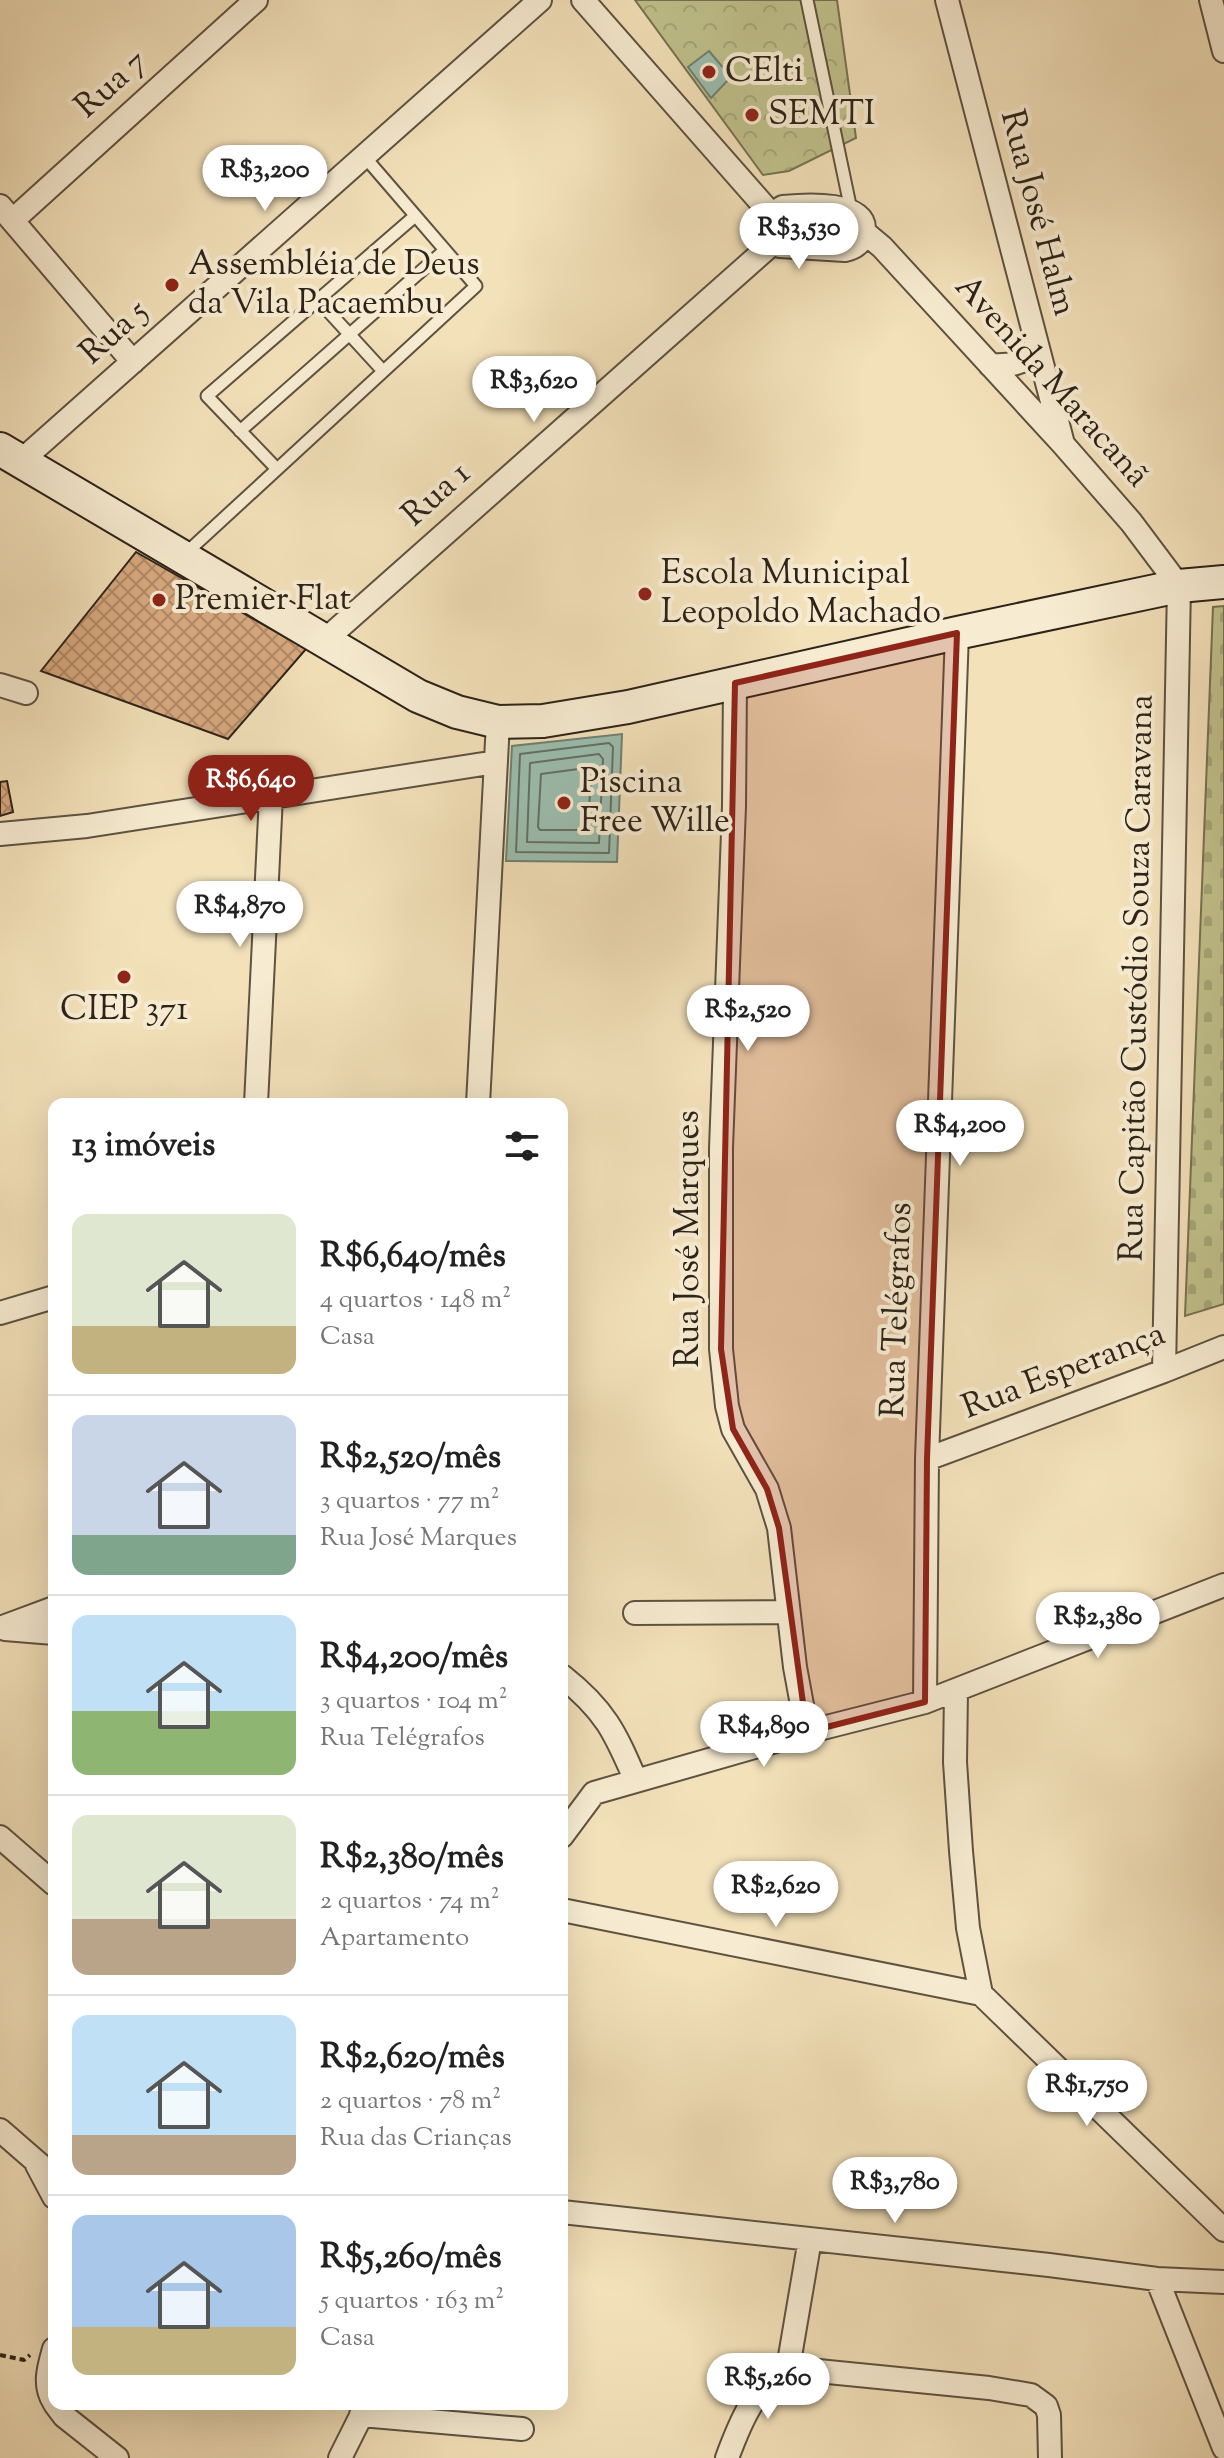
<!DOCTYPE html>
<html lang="pt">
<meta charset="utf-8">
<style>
:root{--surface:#fff;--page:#f6f6f6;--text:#222;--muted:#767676;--line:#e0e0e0;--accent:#8f2418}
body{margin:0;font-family:"Sorts Mill Goudy",serif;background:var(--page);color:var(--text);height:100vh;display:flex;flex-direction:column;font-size:30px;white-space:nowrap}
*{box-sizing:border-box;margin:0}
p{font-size:26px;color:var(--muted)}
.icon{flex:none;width:44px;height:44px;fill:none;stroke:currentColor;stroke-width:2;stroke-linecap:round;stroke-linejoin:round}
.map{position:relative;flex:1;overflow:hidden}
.panel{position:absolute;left:48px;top:1098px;width:520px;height:1312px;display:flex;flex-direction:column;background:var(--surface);border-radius:16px;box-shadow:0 8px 32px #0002}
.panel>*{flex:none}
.price{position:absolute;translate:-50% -68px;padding:0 18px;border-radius:28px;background:#fff;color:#222;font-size:26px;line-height:52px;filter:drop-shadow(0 2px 4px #0008)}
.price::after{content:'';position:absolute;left:50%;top:48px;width:24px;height:18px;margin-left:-12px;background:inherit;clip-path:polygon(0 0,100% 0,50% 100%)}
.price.on{background:var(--accent);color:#fff}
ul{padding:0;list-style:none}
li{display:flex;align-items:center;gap:24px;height:200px;padding:0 24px}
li+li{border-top:2px solid var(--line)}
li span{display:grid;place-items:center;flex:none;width:224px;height:160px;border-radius:16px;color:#555}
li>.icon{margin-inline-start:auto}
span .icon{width:96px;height:96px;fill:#fffc;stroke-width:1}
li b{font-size:34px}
h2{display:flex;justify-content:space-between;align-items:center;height:96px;padding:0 24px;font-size:34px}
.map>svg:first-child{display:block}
</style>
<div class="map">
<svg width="1224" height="2458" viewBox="0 0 1224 2458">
<defs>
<pattern id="cemetery-stones" width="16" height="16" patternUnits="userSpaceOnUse" patternTransform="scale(2)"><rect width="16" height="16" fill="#c0c18c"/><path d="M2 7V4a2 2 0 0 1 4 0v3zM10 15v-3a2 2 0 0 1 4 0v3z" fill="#a5a678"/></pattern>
<pattern id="park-crowns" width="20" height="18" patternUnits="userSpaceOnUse" patternTransform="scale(2)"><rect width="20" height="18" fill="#c0c18c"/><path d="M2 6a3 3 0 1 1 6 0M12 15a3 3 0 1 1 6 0" fill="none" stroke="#a5a678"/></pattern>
<pattern id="building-cross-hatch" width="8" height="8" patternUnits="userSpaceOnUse" patternTransform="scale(2)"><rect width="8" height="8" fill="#d8a97f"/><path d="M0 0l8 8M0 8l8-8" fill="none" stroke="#b08967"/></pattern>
</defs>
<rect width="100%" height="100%" fill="#f3e1ba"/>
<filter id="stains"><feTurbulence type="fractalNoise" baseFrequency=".0025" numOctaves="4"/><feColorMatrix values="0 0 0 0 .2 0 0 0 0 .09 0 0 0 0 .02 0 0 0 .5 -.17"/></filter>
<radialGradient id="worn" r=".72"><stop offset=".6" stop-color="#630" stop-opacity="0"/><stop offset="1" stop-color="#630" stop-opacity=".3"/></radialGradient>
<path fill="url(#cemetery-stones)" stroke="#767252" stroke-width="2" d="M1224,606V1304L1185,1316L1213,607Z"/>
<path fill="url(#park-crowns)" stroke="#767252" stroke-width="2" d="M635,0H837L856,138L789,171L763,175Z"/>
<path fill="#9bbeaf" stroke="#6f8073" stroke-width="2" d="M709,51L731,77L711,98L688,67Z
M622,734L617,862L506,861L512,746Z"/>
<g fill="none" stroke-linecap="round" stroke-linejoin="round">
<path stroke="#647064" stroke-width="2" d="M609,743L613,747L609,853L516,852L520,754Z
M599,754L603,759L599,843L527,842L530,763Z
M586,768L591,772L588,830H540L538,827L541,774Z"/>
</g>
<path fill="url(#building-cross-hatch)" stroke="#2d2319" stroke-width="2" d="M136,552L306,649L228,739L41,671Z
M7,781L13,812L0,816V782Z"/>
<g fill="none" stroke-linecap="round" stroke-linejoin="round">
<g stroke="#5e5241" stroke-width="15">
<path id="lane" d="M807,0L851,210
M318,300L383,371
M240,431L445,250
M276,468L207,396L415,216
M185,554L476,286L364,156"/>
</g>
<g stroke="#5e5241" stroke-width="26">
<path id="street" d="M583,0L772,215
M947,0L1062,440
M1211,0L1224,51
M0,206L133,362
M783,207C803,205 872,200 863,234C861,244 854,248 845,250L780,246C763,235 765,216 783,207Z
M13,220L256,0
M864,232L882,247L1062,443L1131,522L1179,586L1164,1371
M990,365C1009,366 1024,364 1038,350
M21,461L540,0
M324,641L774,242
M735,683L734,806L721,1148V1349L727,1406L733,1429L767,1489L779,1528L795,1667L807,1732
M0,685L26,693
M0,834L87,826L496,762
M256,1104L271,796
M478,1104L498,722
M0,1313L54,1297
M927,1459L1164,1371L1224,1347
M635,1613L788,1612
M0,1628L54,1608
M5,1629L54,1633
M562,1676C605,1710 615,1732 636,1781
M956,1691L955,1762L961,1851L968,1928L981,1994L1224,2230
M925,1702L927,1459L957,633
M562,1836L594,1793L807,1732L925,1702L1224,1585
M0,1837L54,1884
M562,1910L981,1994
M0,2130L54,2177
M37,2165L54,2197
M562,2212L1049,2265L1157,2279L1224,2282
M1157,2279L1224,2448
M54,2349C49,2367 43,2385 54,2402
M788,2368L810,2239
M55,2404L64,2416L117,2458
M361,2415L522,2429
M340,2458L367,2404
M727,2458C740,2423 754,2387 788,2368L989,2388L1031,2395L1046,2406L1049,2415L1050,2458"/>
</g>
<g stroke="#2d2319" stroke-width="36">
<path id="secondary" d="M0,449L418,696L457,712L498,722L543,721L628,707L957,633L1179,586L1224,582"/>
</g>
<path stroke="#2d2319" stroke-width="4" stroke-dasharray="6 4" stroke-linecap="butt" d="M0,2355L24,2360L30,2355"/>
<use href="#lane" stroke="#f7ecd2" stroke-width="11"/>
<use href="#street" stroke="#f7ecd2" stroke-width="22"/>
<use href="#secondary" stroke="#f7ecd2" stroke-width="32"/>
</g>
<path fill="#8f2418" fill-opacity="0.2" stroke="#8f2418" stroke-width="6" stroke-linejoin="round" d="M957,633L927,1459L925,1702L807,1732L779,1528L767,1489L733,1429L721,1349L735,683Z"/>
<g fill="#8f2418" stroke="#f7ecd2" stroke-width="3">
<circle cx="709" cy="72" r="8"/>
<circle cx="752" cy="115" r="8"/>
<circle cx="172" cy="285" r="8"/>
<circle cx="645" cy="594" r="8"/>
<circle cx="159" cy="600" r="8"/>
<circle cx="564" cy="803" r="8"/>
<circle cx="124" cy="977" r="8"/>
</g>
<g text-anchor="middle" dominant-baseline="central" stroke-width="8" stroke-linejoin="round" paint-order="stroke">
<g font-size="34" fill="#2d2319" stroke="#f7ecd2" text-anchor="start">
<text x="725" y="72">CElti</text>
<text x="768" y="115">SEMTI</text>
<text x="188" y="265">Assembléia de Deus<tspan x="188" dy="39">da Vila Pacaembu</tspan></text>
<text x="661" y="574">Escola Municipal<tspan x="661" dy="39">Leopoldo Machado</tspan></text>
<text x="175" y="600">Premier Flat</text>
<text x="580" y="783">Piscina<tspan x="580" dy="39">Free Wille</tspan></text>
<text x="124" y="1010" text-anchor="middle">CIEP 371</text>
</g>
<g font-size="34" fill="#2d2319" stroke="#f7ecd2">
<text transform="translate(112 85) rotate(-42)">Rua 7</text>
<text transform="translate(1037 213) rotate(75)">Rua José Halm</text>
<text transform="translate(115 333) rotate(-42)">Rua 5</text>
<text transform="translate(1051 382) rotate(48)">Avenida Maracanã</text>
<text transform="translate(437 495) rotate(-42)">Rua 1</text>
<text transform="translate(1138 978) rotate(-89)">Rua Capitão Custódio Souza Caravana</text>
<text transform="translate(689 1239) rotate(-90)">Rua José Marques</text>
<text transform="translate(898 1310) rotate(-88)">Rua Telégrafos</text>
<text transform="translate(1064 1372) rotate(-21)">Rua Esperança</text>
</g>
</g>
<rect width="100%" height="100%" filter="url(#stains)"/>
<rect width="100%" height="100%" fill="url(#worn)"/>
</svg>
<b class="price" style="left:265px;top:213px">R$3,200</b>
<b class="price" style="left:799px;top:271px">R$3,530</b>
<b class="price" style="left:534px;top:424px">R$3,620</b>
<b class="price on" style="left:251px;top:823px">R$6,640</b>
<b class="price" style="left:240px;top:949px">R$4,870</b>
<b class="price" style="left:748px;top:1053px">R$2,520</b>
<b class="price" style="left:960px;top:1168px">R$4,200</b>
<b class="price" style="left:1098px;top:1660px">R$2,380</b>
<b class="price" style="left:764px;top:1769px">R$4,890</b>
<b class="price" style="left:776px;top:1929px">R$2,620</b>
<b class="price" style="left:1087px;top:2128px">R$1,750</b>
<b class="price" style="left:895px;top:2225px">R$3,780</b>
<b class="price" style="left:768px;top:2421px">R$5,260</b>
<section class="panel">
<h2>13 imóveis<svg class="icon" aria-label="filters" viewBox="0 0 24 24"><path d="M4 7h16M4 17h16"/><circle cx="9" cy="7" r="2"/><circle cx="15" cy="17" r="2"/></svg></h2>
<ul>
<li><span style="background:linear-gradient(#dfe7d0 70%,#c2b280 0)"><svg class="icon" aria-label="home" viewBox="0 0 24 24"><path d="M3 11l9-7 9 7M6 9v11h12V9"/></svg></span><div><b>R$6,640/mês</b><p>4 quartos · 148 m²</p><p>Casa</p></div></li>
<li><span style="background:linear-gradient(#c9d6e8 75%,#7fa58c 0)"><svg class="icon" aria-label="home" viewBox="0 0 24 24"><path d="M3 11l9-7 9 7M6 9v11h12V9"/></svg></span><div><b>R$2,520/mês</b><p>3 quartos · 77 m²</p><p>Rua José Marques</p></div></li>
<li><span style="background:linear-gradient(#bfe0f5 60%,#8fb573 0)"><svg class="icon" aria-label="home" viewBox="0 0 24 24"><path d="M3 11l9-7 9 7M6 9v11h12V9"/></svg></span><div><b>R$4,200/mês</b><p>3 quartos · 104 m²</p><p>Rua Telégrafos</p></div></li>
<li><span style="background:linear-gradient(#dfe7d0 65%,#b9a48a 0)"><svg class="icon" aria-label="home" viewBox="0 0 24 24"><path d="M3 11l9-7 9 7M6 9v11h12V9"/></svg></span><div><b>R$2,380/mês</b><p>2 quartos · 74 m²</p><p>Apartamento</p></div></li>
<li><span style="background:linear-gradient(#bfe0f5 75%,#b9a48a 0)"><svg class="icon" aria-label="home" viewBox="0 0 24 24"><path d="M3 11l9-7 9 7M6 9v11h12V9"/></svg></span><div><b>R$2,620/mês</b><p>2 quartos · 78 m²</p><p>Rua das Crianças</p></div></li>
<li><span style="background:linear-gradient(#a9c7e8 70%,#c2b280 0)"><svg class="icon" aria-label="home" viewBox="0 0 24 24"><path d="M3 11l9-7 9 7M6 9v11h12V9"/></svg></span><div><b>R$5,260/mês</b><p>5 quartos · 163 m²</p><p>Casa</p></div></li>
</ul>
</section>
</div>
